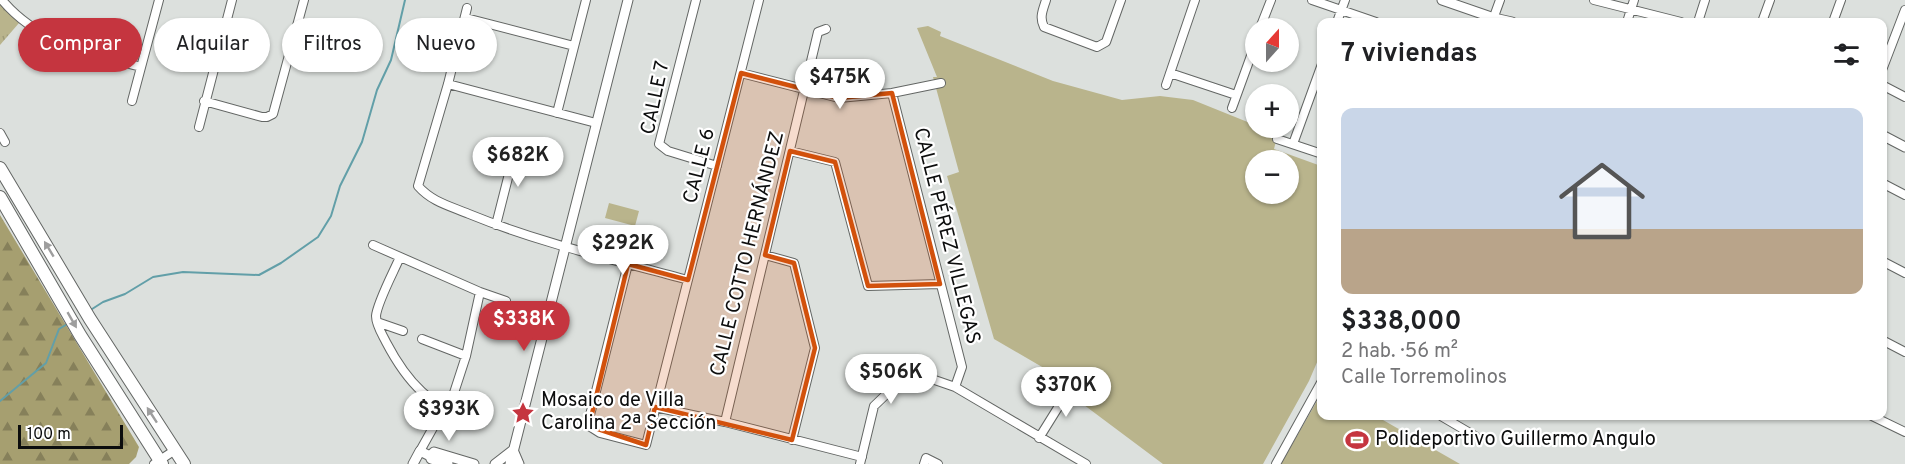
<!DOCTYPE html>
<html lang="es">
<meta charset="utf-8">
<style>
:root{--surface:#fff;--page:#f2f2f2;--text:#202124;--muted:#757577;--accent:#c5353f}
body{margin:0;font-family:Overpass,sans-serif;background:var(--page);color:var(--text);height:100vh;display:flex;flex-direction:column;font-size:22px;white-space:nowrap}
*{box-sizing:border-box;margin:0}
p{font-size:20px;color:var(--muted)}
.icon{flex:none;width:33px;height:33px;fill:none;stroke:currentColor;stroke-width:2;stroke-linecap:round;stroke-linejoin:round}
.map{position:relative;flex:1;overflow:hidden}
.panel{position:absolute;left:1317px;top:18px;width:570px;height:402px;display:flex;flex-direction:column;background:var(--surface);border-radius:12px;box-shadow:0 2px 4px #0004}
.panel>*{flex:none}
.top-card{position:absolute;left:18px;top:18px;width:570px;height:54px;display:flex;gap:12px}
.needle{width:39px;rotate:21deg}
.controls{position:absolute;left:1245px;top:18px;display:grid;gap:12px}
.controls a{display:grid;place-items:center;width:54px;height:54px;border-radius:50%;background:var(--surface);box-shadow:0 2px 4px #0004;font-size:30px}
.scale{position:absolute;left:18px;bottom:15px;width:105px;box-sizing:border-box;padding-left:6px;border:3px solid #0c0d0d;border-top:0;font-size:16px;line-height:21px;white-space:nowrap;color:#0c0d0d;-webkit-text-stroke:4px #fff;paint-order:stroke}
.price{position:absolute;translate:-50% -51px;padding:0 14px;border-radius:21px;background:#fff;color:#222;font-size:20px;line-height:39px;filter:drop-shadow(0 2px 3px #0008)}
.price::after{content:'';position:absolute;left:50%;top:36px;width:18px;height:14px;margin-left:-9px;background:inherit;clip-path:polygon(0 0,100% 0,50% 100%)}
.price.active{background:var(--accent);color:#fff}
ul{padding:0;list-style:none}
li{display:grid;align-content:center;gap:12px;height:318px;padding:0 24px}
li span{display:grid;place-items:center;height:186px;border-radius:12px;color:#555}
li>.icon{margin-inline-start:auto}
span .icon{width:108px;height:108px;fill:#fffc;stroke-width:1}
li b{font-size:26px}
h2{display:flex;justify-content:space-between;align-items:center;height:72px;padding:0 24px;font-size:26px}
.tag{padding:0 21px;border-radius:27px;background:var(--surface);box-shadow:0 2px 4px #0004;font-size:21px;line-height:54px}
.tag.active{background:var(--accent);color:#fff}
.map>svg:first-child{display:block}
</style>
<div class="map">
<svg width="1905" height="464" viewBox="0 0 1905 464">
<defs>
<pattern id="forest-firs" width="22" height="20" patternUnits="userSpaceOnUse" patternTransform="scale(1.5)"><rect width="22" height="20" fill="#a69f70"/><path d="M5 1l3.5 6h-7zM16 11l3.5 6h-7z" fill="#86805a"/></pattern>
<pattern id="park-tufts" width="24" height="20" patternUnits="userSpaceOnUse" patternTransform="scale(1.5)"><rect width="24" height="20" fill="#b9b48c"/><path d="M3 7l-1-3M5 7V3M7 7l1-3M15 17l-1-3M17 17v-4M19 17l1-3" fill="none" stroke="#9e9a78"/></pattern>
</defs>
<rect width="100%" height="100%" fill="#dce0dd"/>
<path fill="url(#forest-firs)" d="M0,215L139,447L136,457L129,464H0Z"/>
<path fill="url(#park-tufts)" d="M0,2L19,23L0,45Z"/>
<path fill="#b9b48c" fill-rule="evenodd" d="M928,26L941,32L940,36L1053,81L1122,100L1160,96L1193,100L1255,125L1256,128H1263L1278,133L1274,149L1321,166V353L1309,381L1263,464H1163L1076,399L1080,392L1049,371L994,339L947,176L959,172L933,77H937L917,28ZM1256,160H1288V194H1256Z
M609,203L639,211L635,226L605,218Z
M1321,394L1322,416H1376L1460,464H1281Z"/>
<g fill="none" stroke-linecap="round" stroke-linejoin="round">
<path stroke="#629fa8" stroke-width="2" d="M89,311L103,302L125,294L153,277L183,272L259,275L281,263L318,237L331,216L340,186L362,142L377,90L391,60L405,0
M0,401L46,363L59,329L69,323"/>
<g stroke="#636664" stroke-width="10">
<path id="minor" d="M2,0C38,43 89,53 141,67
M696,0L659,144L668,151L717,166
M1046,0C1043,10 1039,17 1044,27L1097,47L1106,42L1121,0
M1312,0L1376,22
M1594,0L1681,22
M467,8L448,84L418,186C432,202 450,206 469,214C540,243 615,260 688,280
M466,18L574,46
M1337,22L1345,0
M1492,22L1500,0
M1627,22L1634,0
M1698,22L1705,0
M1762,22L1770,0
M1833,22L1841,0
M1260,28L1271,0
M1882,70L1905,10
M741,73L839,98L892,93L941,83
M1170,73L1236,95
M448,84L596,123
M1166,85L1195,0
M1882,85L1905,97
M892,93L962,367L955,387
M132,101L159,0
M204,101L262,117H267L273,114L304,0
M1232,108L1256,42
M557,113L586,0
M199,127L232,0
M0,133L5,142
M1277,139L1322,154
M1293,144L1322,64
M790,151L835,162L868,286L940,284
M1882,183L1905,195
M496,225L516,146
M373,245L480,292L506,301
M765,255L794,263L815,348L792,440
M400,257C394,271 377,303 376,316C376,325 382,334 386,342C408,384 430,406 475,422
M1882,261L1905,273
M628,264L589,419V426L600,433L646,445L759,0
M377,322L403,331
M422,339L466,356
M1882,340L1905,352
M655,407L725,422L862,457
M1441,416L1475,436
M1872,416L1905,432
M725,422L818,32L826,29
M1039,438L1072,385
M420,451L444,408L452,399L466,356L480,292
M154,464L175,450
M860,464L874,406L900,381L926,377L955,387L1086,464
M924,464L926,458L938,464
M1276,464L1322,381"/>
</g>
<g stroke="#636664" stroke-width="11">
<path id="tertiary" d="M1442,0L1494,18L1512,22
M1882,135L1905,147
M430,456L434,452L474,464
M413,464L420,451L430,456L431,459L448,464
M495,464L513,450L519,464
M510,464L628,0"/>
</g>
<g stroke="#636664" stroke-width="14">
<path id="primary" d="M0,168L90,319L184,464
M0,197L80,335L162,464"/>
</g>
<use href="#minor" stroke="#fff" stroke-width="8"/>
<use href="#tertiary" stroke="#fff" stroke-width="9"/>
<use href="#primary" stroke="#fff" stroke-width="12"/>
</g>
<defs><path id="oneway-solid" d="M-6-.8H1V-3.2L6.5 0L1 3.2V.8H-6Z" transform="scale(1.5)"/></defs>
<g fill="#9e9e9e">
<use href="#oneway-solid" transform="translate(49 249) rotate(-121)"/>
<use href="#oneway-solid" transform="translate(72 320) rotate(60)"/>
<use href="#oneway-solid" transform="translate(152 415) rotate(-123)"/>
</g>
<path fill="#d2510c" fill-opacity="0.2" stroke="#d2510c" stroke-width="4.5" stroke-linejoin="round" d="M741,73L839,98L892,93L940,284L868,286L835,162L790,151L765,255L794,263L815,348L792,440L655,407L646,445L589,426L628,264L688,280Z"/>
<defs>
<g id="sight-bare" transform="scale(1.8)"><path d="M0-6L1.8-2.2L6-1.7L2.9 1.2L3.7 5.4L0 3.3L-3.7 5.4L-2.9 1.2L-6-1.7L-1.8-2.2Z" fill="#c5353f" stroke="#fff" stroke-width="2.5" paint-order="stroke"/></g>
<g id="stadium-bare" transform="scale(1.8)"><path d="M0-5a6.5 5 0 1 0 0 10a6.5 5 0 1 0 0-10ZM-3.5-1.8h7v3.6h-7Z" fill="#c5353f" stroke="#fff" stroke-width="2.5" paint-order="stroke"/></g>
</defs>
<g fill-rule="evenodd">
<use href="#sight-bare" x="523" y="413"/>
<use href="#stadium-bare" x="1357" y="440"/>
</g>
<g text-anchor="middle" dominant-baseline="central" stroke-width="4.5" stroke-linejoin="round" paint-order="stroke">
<g font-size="20" fill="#0c0d0d" stroke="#fff">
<text transform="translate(656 98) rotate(-78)">CALLE 7</text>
<text transform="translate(700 166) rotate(-76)">CALLE 6</text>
<text transform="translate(946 236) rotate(76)">CALLE PÉREZ VILLEGAS</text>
<text transform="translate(748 254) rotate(-76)">CALLE COTTO HERNÁNDEZ</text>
</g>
<g font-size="20" fill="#0c0d0d" stroke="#fff" text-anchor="start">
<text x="541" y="401">Mosaico de Villa<tspan x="541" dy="23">Carolina 2ª Sección</tspan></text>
<text x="1375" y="440">Polideportivo Guillermo Angulo</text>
</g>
</g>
</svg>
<div class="controls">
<a><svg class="needle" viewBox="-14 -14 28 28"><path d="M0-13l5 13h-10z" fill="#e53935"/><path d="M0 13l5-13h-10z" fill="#757577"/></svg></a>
<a>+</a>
<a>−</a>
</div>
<div class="scale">100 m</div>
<b class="price" style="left:840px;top:110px">$475K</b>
<b class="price" style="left:518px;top:188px">$682K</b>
<b class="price" style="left:623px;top:276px">$292K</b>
<b class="price active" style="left:524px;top:352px">$338K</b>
<b class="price" style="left:891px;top:405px">$506K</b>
<b class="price" style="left:1066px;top:418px">$370K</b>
<b class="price" style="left:449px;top:442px">$393K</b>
<div class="top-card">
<a class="tag active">Comprar</a>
<a class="tag">Alquilar</a>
<a class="tag">Filtros</a>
<a class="tag">Nuevo</a>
</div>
<section class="panel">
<h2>7 viviendas<svg class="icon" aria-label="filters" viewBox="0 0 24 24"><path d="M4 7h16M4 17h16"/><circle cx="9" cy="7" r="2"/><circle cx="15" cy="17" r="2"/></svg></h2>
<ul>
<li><span style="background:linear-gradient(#c9d6e8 65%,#b9a48a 0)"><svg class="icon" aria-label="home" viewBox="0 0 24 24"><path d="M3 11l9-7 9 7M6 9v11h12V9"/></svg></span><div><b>$338,000</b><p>2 hab. · 56 m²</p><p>Calle Torremolinos</p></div></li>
</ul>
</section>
</div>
